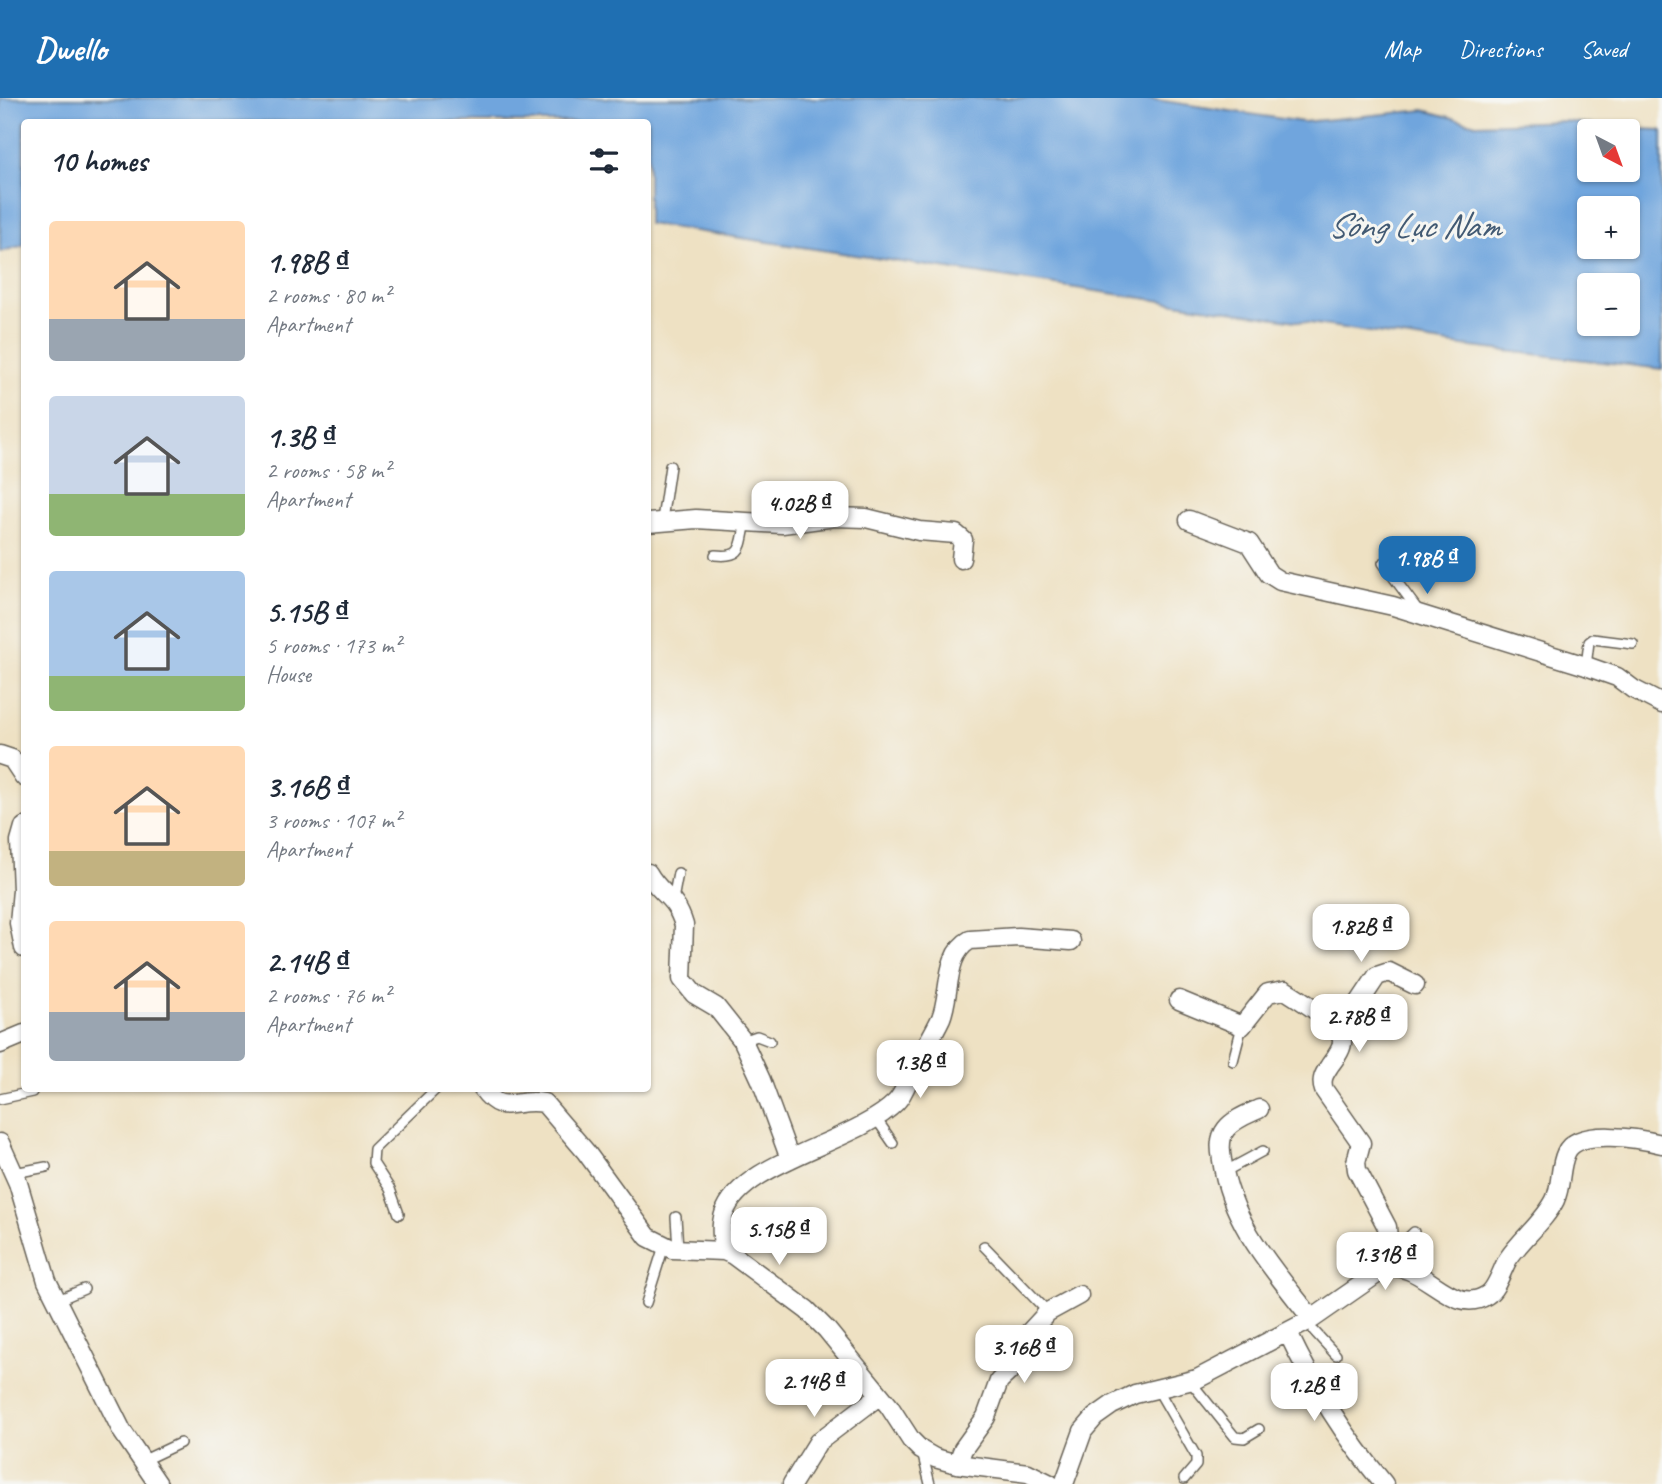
<!DOCTYPE html>
<meta charset="utf-8">
<style>
:root{--surface:#fff;--page:#f6f6f7;--text:#1f2937;--muted:#747a83;--accent:#1f6fb2}
body{margin:0;font-family:Caveat,sans-serif;background:var(--page);color:var(--text);height:100vh;display:flex;flex-direction:column;font-size:26px;white-space:nowrap}
*{box-sizing:border-box;margin:0}
p{font-size:23px;color:var(--muted)}
.icon{flex:none;width:38px;height:38px;fill:none;stroke:currentColor;stroke-width:2;stroke-linecap:round;stroke-linejoin:round}
.map{position:relative;flex:1;overflow:hidden}
.details{position:absolute;left:21px;top:21px;width:630px;height:973px;display:flex;flex-direction:column;background:var(--surface);border-radius:7px;box-shadow:0 2px 5px #0004}
.details>*{flex:none}
.needle{width:46px;rotate:139deg}
.controls{position:absolute;left:1577px;top:21px;display:grid;gap:14px}
.controls a{display:grid;place-items:center;width:63px;height:63px;border-radius:7px;background:var(--surface);box-shadow:0 2px 5px #0004;font-size:35px}
.price{position:absolute;translate:-50% -60px;padding:0 16px;border-radius:14px;background:#fff;color:#222;font-size:23px;line-height:46px;filter:drop-shadow(0 2px 4px #0008)}
.price::after{content:'';position:absolute;left:50%;top:42px;width:21px;height:16px;margin-left:-10px;background:inherit;clip-path:polygon(0 0,100% 0,50% 100%)}
.price.active{background:var(--accent);color:#fff}
ul{padding:0;list-style:none}
li{display:flex;align-items:center;gap:21px;height:175px;padding:0 28px}
li span{display:grid;place-items:center;flex:none;width:196px;height:140px;border-radius:7px;color:#555}
li>.icon{margin-inline-start:auto}
span .icon{width:84px;height:84px;fill:#fffc;stroke-width:1}
li b{font-size:30px}
h2{display:flex;justify-content:space-between;align-items:center;height:84px;padding:0 28px;font-size:30px}
header{display:flex;align-items:center;gap:42px;box-sizing:border-box;height:98px;padding:0 35px;background:var(--accent);color:#fff}
header strong{font-size:33px}
nav{display:flex;gap:38px;margin-inline-start:auto;font-size:24px}
.map>svg:first-child{display:block}
</style>
<header>
<strong>Dwello</strong>
<nav><a>Map</a><a>Directions</a><a>Saved</a></nav>
</header>
<div class="map">
<svg width="1662" height="1386" viewBox="0 0 1662 1386">
<rect width="100%" height="100%" fill="#f6f6f2"/>
<filter id="ink" filterUnits="userSpaceOnUse"><feTurbulence type="fractalNoise" baseFrequency=".0143" numOctaves="2"/><feDisplacementMap in="SourceGraphic" scale="14" xChannelSelector="R" yChannelSelector="G"/><feConvolveMatrix kernelMatrix="1 2 1 2 8 2 1 2 1" color-interpolation-filters="sRGB"/></filter>
<filter id="wash" filterUnits="userSpaceOnUse"><feTurbulence type="fractalNoise" baseFrequency=".00686" numOctaves="4" result="noise"/><feDisplacementMap in="SourceGraphic" scale="28" xChannelSelector="R" yChannelSelector="G"/><feGaussianBlur stdDeviation="1.57" result="paint"/><feColorMatrix in="noise" values="0 0 0 0 0 0 0 0 0 0 0 0 0 0 0 0 0 1.4 0 .05"/><feComposite in="paint" operator="in"/></filter>
<g filter="url(#wash)">
<rect width="100%" height="100%" fill="#eee1c3"/>
<path fill="#70a5dd" stroke="#46607c" stroke-width="2" fill-rule="evenodd" d="M0,0H1144L1303,24L1424,12L1476,26L1565,23L1614,30L1662,32V271L1463,248L648,126V24H24V147L0,154ZM1589,33H1628V72H1589ZM1589,110H1628V149H1589ZM1589,187H1628V226H1589Z"/>
</g>
<g filter="url(#ink)">
<g fill="none" stroke-linecap="round" stroke-linejoin="round">
<g stroke="#666156" stroke-width="12">
<path id="lane" d="M662,422L670,368
M715,457C744,460 740,449 746,424
M1383,465L1420,515
M1586,568L1589,544L1593,541L1633,546
M673,802L678,775
M743,943L757,938L770,943
M927,945L951,952
M1233,963L1242,928
M0,1001L32,994
M875,1019L893,1045
M1224,1074L1263,1053
M14,1075L46,1069
M399,1116L390,1091L373,1065L374,1051L437,990
M676,1119L678,1151
M984,1148L1048,1214
M1390,1157L1414,1134
M56,1203L84,1191
M646,1205L664,1148
M1314,1233L1336,1257
M1190,1283L1235,1339L1244,1340L1259,1331
M1158,1292L1196,1358V1367L1184,1381
M922,1354L930,1386
M142,1363L180,1345"/>
</g>
<g stroke="#666156" stroke-width="21">
<path id="street" d="M1189,422L1249,445L1269,476L1280,483L1393,508L1586,568L1617,579L1633,591L1662,606
M648,425L696,421L782,426L835,419L866,420L919,433L956,436L963,442L961,461
M0,657L12,661L24,679
M24,729L20,743L22,792L19,825L24,850
M648,775C660,797 675,797 684,827L682,881L694,896L716,909L743,943L761,982L790,1061
M1179,902L1242,928L1268,895L1285,892C1299,901 1340,925 1342,942C1343,951 1335,960 1330,967C1325,975 1320,981 1324,992L1361,1045L1356,1064L1357,1072L1387,1129L1390,1169
M1339,935L1377,878L1389,874L1415,887
M0,946L24,936
M482,990C503,1020 514,999 544,1005L586,1054L648,1139L672,1151L724,1153L733,1157L807,1212L827,1232L889,1308L911,1342L921,1352L935,1360L957,1366L1028,1375L1050,1386
M1259,1011C1248,1016 1234,1021 1226,1031C1219,1040 1220,1051 1222,1062C1231,1126 1274,1172 1312,1221
M0,1045L18,1085L47,1183L122,1333L158,1386
M724,1153C722,1141 720,1128 724,1116C741,1063 856,1045 896,1004C904,996 908,982 913,972C922,954 933,937 941,920C951,896 944,856 970,842L1018,839L1071,843
M1288,1235C1314,1290 1345,1339 1384,1386
M957,1366L963,1351L986,1319L999,1283L1015,1268L1024,1240L1048,1214L1079,1197
M792,1386L818,1344L880,1297
M1064,1386L1083,1333L1095,1319L1112,1307L1135,1296L1197,1281L1312,1221L1384,1171C1421,1158 1451,1221 1487,1197C1497,1191 1502,1171 1508,1161C1522,1140 1544,1124 1555,1102C1562,1087 1559,1070 1566,1055C1577,1029 1641,1041 1662,1046"/>
</g>
<use href="#lane" stroke="#fff" stroke-width="9"/>
<use href="#street" stroke="#fff" stroke-width="18"/>
</g>
</g>
<g text-anchor="middle" dominant-baseline="central" stroke-width="6" stroke-linejoin="round" paint-order="stroke">
<g font-size="35" font-style="italic" fill="#425a73" stroke="#f6f6f2">
<text x="1414" y="127">Sông Lục Nam</text>
</g>
</g>
</svg>
<div class="controls">
<a><svg class="needle" viewBox="-14 -14 28 28"><path d="M0-13l5 13h-10z" fill="#e53935"/><path d="M0 13l5-13h-10z" fill="#747a83"/></svg></a>
<a>+</a>
<a>−</a>
</div>
<b class="price" style="left:800px;top:443px">4.02B ₫</b>
<b class="price active" style="left:1427px;top:498px">1.98B ₫</b>
<b class="price" style="left:1361px;top:866px">1.82B ₫</b>
<b class="price" style="left:1359px;top:956px">2.78B ₫</b>
<b class="price" style="left:920px;top:1002px">1.3B ₫</b>
<b class="price" style="left:779px;top:1169px">5.15B ₫</b>
<b class="price" style="left:1385px;top:1194px">1.31B ₫</b>
<b class="price" style="left:1024px;top:1287px">3.16B ₫</b>
<b class="price" style="left:814px;top:1321px">2.14B ₫</b>
<b class="price" style="left:1314px;top:1325px">1.2B ₫</b>
<section class="details">
<h2>10 homes<svg class="icon" aria-label="filters" viewBox="0 0 24 24"><path d="M4 7h16M4 17h16"/><circle cx="9" cy="7" r="2"/><circle cx="15" cy="17" r="2"/></svg></h2>
<ul>
<li><span style="background:linear-gradient(#ffd9b3 70%,#9aa5b1 0)"><svg class="icon" aria-label="home" viewBox="0 0 24 24"><path d="M3 11l9-7 9 7M6 9v11h12V9"/></svg></span><div><b>1.98B ₫</b><p>2 rooms · 80 m²</p><p>Apartment</p></div></li>
<li><span style="background:linear-gradient(#c9d6e8 70%,#8fb573 0)"><svg class="icon" aria-label="home" viewBox="0 0 24 24"><path d="M3 11l9-7 9 7M6 9v11h12V9"/></svg></span><div><b>1.3B ₫</b><p>2 rooms · 58 m²</p><p>Apartment</p></div></li>
<li><span style="background:linear-gradient(#a9c7e8 75%,#8fb573 0)"><svg class="icon" aria-label="home" viewBox="0 0 24 24"><path d="M3 11l9-7 9 7M6 9v11h12V9"/></svg></span><div><b>5.15B ₫</b><p>5 rooms · 173 m²</p><p>House</p></div></li>
<li><span style="background:linear-gradient(#ffd9b3 75%,#c2b280 0)"><svg class="icon" aria-label="home" viewBox="0 0 24 24"><path d="M3 11l9-7 9 7M6 9v11h12V9"/></svg></span><div><b>3.16B ₫</b><p>3 rooms · 107 m²</p><p>Apartment</p></div></li>
<li><span style="background:linear-gradient(#ffd9b3 65%,#9aa5b1 0)"><svg class="icon" aria-label="home" viewBox="0 0 24 24"><path d="M3 11l9-7 9 7M6 9v11h12V9"/></svg></span><div><b>2.14B ₫</b><p>2 rooms · 76 m²</p><p>Apartment</p></div></li>
</ul>
</section>
</div>
